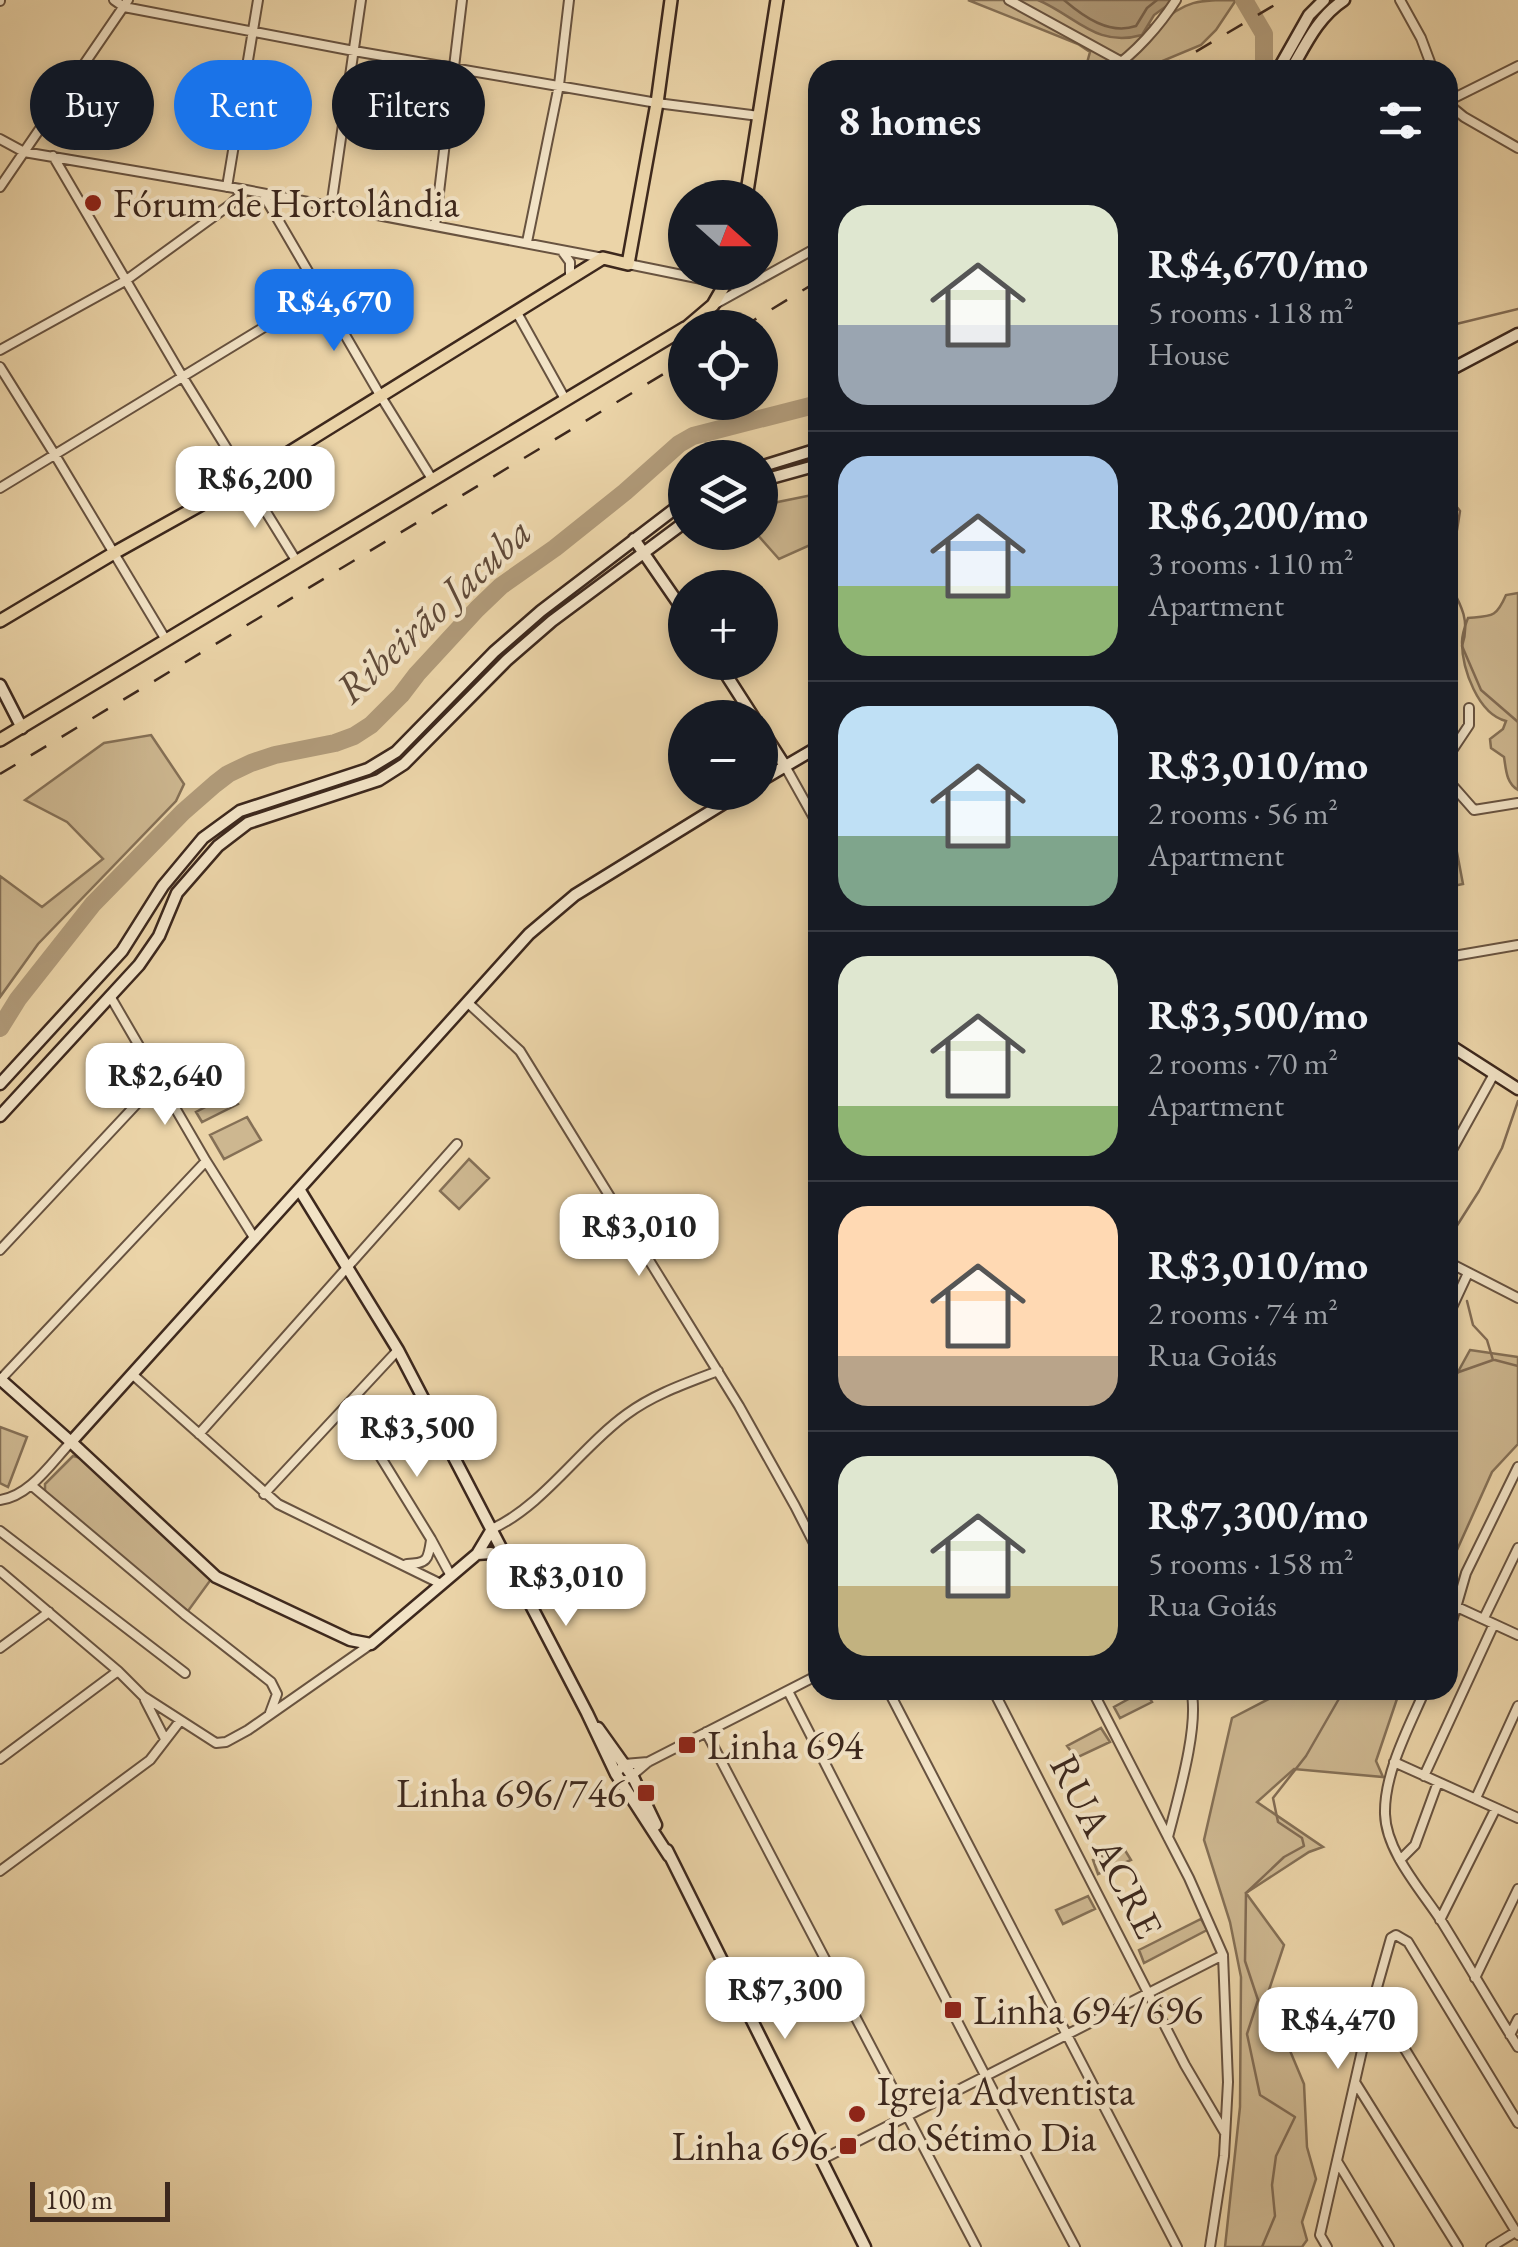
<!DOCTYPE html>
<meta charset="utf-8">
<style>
:root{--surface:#171b24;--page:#242831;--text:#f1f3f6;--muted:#9ea1a6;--line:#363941;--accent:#1a73e8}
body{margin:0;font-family:"EB Garamond",serif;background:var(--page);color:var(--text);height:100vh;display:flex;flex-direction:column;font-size:38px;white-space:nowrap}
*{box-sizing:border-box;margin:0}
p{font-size:32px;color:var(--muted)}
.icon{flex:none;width:55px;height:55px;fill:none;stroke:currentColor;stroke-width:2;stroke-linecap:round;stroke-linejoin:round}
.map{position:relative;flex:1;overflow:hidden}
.details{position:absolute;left:808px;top:60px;width:650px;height:1640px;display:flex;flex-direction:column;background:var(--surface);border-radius:30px;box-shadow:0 5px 15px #0003}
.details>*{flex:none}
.top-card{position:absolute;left:30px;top:60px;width:628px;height:90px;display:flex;gap:20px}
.needle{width:65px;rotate:111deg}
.controls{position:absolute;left:668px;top:180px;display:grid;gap:20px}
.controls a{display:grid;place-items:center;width:110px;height:110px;border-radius:50%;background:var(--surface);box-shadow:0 5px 15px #0003;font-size:50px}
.scale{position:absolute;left:30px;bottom:25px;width:140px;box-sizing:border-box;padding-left:10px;border:5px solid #3d281d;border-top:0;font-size:28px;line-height:35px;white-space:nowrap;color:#3d281d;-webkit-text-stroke:8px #f2e3c6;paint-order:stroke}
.price{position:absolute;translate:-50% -85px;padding:0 22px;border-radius:20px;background:#fff;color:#222;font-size:32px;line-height:65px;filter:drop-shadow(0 2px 5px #0008)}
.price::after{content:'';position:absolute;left:50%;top:60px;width:30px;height:22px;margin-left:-15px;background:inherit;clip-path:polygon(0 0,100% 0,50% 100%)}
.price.active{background:var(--accent);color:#fff}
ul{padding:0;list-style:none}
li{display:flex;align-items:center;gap:30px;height:250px;padding:0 30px}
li+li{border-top:2px solid var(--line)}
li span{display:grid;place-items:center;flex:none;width:280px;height:200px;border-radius:30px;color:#555}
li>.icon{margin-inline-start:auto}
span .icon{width:120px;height:120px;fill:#fffc;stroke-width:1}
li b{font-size:42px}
h2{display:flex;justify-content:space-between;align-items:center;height:120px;padding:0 30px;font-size:42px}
.chip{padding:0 35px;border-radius:45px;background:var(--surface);box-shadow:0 5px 15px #0003;font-size:35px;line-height:90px}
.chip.active{background:var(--accent);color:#fff}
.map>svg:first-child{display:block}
</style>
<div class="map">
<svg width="1518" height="2247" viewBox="0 0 1518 2247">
<rect width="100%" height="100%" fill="#ebd4a8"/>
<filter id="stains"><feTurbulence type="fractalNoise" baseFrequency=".002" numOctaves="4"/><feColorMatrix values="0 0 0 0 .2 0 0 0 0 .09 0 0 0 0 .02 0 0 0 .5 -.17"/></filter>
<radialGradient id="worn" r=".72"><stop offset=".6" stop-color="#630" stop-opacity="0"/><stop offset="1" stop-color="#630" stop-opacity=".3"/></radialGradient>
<path fill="#cdb790" stroke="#857056" stroke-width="2.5" d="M968,0H1078L1143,25H1158C1186,0 1198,0 1236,0L1216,30L1201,45L1141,70H1085L1090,52L1078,44Z
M817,494V542L779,559L756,533L760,532V514L773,503Z
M1518,593V790C1506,783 1506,769 1504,757L1491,748L1490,739L1503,729L1506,721C1478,714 1462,669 1462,642C1462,633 1465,626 1468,618C1492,616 1496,618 1506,595Z
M151,735L184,784L176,801L38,944L0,997V876L42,907L103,859L67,822L25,800L104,743Z
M1455,842L1463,884L1448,887V844Z
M232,1093L238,1104L202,1122L196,1112Z
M247,1117L261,1140L224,1159L210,1135Z
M469,1159L489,1178L459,1209L440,1191Z
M1470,1350L1518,1357V1444L1492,1472L1448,1570V1390Z
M0,1427L27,1437L8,1487L0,1483Z
M73,1456L81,1458L212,1578L188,1611L45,1494V1484Z
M1145,1690H1149L1146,1692L1152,1702L1120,1718L1114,1707Z
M1286,1690H1400L1376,1761L1383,1777L1294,1769L1257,1802L1323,1847L1309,1852L1246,1893L1284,1945L1267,1996L1304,2084L1307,2147L1316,2179L1302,2222L1307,2240L1302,2247H1225L1240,2107L1241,1977L1230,1922L1204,1840L1232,1718Z
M1101,1728L1110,1742L1076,1758L1067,1746Z
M1123,1847L1131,1860L1098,1874L1093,1860Z
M1088,1896L1095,1909L1063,1924L1056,1910Z
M1201,1919L1207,1930L1144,1963L1139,1950Z"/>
<path fill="#b09a79" stroke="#826c54" stroke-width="2.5" d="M1038,0H1175L1154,15L1142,35C1096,48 1076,16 1038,0Z"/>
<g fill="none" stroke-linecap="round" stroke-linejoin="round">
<path stroke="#76614b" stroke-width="2.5" d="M1064,0C1084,17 1109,35 1136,26L1147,8L1157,0"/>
<path stroke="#826c54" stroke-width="2.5" d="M1264,62L1266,70
M1448,326L1518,309
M1448,496L1460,511L1457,530L1448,542
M1448,581C1460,603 1471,620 1462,646L1481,690L1518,722
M1448,1248L1451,1235L1479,1191L1502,1148L1518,1101
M1495,1360L1518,1366
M1448,1404L1456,1373L1493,1360L1487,1340L1473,1325L1467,1301
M1262,2247L1275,2216L1272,2185L1276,2156L1295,2117L1260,2095L1247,2034L1258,2000L1245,1961L1246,1893L1284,1857L1304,1846L1302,1838L1278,1822L1273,1798L1306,1756L1344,1690"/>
<path stroke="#b09a79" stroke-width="18" d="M1244,0L1264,34V62L1260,70
M0,1028L18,999L93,904L183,812L215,784L228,774L251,763L275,755L335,743L354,736L371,725L401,695L417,674L477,609L501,586L555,548L625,492L679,444L693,436L818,404"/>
<g stroke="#685340" stroke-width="12">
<path id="street" d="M114,0L124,7L354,51L657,103L759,116
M1009,0L1122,62
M1400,0L1421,38L1433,70
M0,1V0
M1110,70C1135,54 1160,25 1176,0
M1448,101L1518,66
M1448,104L1464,117L1518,148
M0,139L24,152L246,190L603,258
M53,156L182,376L297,562
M0,187L128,0
M227,187L258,0
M263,194L380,395L432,479
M331,207L361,0
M435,226L462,0
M527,242L559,85L569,0
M562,251L570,262V278
M628,264L741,287
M717,303L818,247
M516,311L565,399
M0,350L125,281L231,204L246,190
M0,367L55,455L166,640
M0,488L320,293
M785,766L818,825
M1452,785L1451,752L1469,725V708
M1452,785L1474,810L1518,803
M1448,957L1518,945
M110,996L206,1161L255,1239
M467,1002L520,1051L739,1406L795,1506L818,1551
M1448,1157L1494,1074
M0,1250L159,1080
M1448,1262L1518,1298
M1448,1316L1468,1273
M132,1374L278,1504L441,1584
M0,1380L206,1161
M348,1404L431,1539L451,1576
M199,1434L457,1144
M31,1485L184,1614L271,1682L277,1694L270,1713
M264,1494L398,1350
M0,1500C30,1496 51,1463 71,1442
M492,1529C544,1505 581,1447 627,1414C654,1394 687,1383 718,1371
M0,1531L185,1673
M407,1564C427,1563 428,1561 431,1540
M0,1571L118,1671L143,1696L216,1743L226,1742L248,1730L371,1644
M1457,1607L1518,1635
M1484,1618L1518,1548
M1448,1635L1466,1573L1518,1467
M0,1648L49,1612
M888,1690L1177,2247
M993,1690L1185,2065L1225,2133
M1092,1690L1189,1878L1223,1955L1228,2082L1224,2156L1210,2247
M1425,1690C1409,1727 1384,1773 1385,1814C1386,1852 1422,1891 1442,1922C1468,1964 1492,2006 1518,2047
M788,1691C883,1876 977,2063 1075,2247
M145,1700L165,1739
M706,1732L976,2247
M0,1759L118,1671
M1394,1762L1518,1818
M616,1774L624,1764L648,1762
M1424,1776L1494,1624
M629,1778L648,1762L818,1675
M1476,1798L1518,1706
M1168,1837C1177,1801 1200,1725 1191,1690
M1400,1860L1415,1845L1438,1782
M0,1871L150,1760L180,1721
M1440,1920L1496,1808
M1475,1978L1518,1889
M1375,2000L1518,2235
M1510,2035L1518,2019
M1355,2082L1458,2247
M821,2160L1223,1955
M1337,2161L1389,2247
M1327,2247L1320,2235L1374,1998L1391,1938L1396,1935L1408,1942L1518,2123
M1491,2247L1517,2231"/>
</g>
<g stroke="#3d281d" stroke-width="15">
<path id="secondary" d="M1278,70L1309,15L1324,0
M1291,70C1306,44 1318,17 1344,0
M1448,371L1518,334
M760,467L818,449
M760,481L818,465
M634,539L685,613
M718,662L754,718
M0,685L22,728
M760,727L785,766
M760,781L818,747
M1448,1044L1518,1089
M0,1084L122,951L163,886L203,838L240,811L368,769L396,752L494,652L541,611L685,501
M0,1116L139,965L159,936L177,893L218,846L248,823L379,780L404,764L507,660L552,621L685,522
M299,1189L398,1350L587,1713L616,1774L669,1856
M0,1379L71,1442L216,1577L350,1640L371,1644L477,1554L492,1529
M71,1442L529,934L575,895L742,792
M477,1554L491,1553L508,1561
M598,1728L633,1777L656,1825
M667,1850L865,2247"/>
</g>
<g stroke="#3d281d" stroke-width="16">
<path id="primary" d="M746,198L777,0
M686,328L713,305L732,272
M0,621L114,553L245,480L603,258L628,264L657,103L671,0
M0,740L685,328"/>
</g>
<use href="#street" stroke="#f2e3c6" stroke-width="8"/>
<use href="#secondary" stroke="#f2e3c6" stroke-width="10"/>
<use href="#primary" stroke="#ebd4a8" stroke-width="11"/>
<path stroke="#3d281d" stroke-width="2.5" stroke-dasharray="18 18" stroke-linecap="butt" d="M1165,70L1283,0
M741,328L818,281
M0,774L685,361"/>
</g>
<g fill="#8f2418" stroke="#f2e3c6" stroke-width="4">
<circle cx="93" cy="203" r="10"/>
<rect x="677" y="1735" width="20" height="20" rx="5"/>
<rect x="636" y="1783" width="20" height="20" rx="5"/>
<rect x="943" y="2000" width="20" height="20" rx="5"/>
<circle cx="857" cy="2114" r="10"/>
<rect x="838" y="2136" width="20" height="20" rx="5"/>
</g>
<g text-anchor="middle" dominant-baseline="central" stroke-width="8" stroke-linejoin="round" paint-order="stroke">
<g font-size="40" fill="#3d281d" stroke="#f2e3c6" text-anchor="start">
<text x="113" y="203">Fórum de Hortolândia</text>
<text x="707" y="1745">Linha 694</text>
<text x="626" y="1793" text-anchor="end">Linha 696/746</text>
<text x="973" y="2010">Linha 694/696</text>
<text x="877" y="2091">Igreja Adventista<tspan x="877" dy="46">do Sétimo Dia</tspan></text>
<text x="828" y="2146" text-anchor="end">Linha 696</text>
</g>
<g font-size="40" fill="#3d281d" stroke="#f2e3c6">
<text transform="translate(1107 1846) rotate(63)">RUA ACRE</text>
</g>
<g font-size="42" font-style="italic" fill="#604a39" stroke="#f2e3c6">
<text transform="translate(433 610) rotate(-43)">Ribeirão Jacuba</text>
</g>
</g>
<rect width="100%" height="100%" filter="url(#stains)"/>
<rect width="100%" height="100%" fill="url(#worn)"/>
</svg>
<div class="controls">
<a><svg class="needle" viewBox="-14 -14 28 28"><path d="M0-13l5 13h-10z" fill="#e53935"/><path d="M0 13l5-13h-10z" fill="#9ea1a6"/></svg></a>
<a><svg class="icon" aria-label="locate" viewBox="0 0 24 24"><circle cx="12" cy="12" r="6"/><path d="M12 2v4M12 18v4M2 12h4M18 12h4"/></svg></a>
<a><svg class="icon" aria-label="layers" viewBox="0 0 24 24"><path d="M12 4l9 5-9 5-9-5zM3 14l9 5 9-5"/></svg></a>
<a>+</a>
<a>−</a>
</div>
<div class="scale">100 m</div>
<b class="price active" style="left:334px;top:354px">R$4,670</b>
<b class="price" style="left:255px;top:531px">R$6,200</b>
<b class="price" style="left:165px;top:1128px">R$2,640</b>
<b class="price" style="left:639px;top:1279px">R$3,010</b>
<b class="price" style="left:417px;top:1480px">R$3,500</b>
<b class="price" style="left:566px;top:1629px">R$3,010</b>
<b class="price" style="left:785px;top:2042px">R$7,300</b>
<b class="price" style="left:1338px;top:2072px">R$4,470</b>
<div class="top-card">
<a class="chip">Buy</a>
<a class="chip active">Rent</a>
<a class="chip">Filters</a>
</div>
<section class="details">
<h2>8 homes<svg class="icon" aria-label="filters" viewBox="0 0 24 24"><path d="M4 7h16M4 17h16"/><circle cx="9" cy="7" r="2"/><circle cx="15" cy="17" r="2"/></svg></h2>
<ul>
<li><span style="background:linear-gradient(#dfe7d0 60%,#9aa5b1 0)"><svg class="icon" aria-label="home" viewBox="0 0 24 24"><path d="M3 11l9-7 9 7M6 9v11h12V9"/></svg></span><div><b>R$4,670/mo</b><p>5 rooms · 118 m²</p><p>House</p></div></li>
<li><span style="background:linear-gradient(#a9c7e8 65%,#8fb573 0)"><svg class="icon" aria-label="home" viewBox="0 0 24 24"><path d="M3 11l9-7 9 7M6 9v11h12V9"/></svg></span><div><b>R$6,200/mo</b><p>3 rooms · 110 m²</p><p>Apartment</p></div></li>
<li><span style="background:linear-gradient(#bfe0f5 65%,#7fa58c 0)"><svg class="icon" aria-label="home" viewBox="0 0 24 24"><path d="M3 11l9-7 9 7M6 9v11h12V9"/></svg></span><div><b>R$3,010/mo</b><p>2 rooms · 56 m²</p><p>Apartment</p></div></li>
<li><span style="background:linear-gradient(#dfe7d0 75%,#8fb573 0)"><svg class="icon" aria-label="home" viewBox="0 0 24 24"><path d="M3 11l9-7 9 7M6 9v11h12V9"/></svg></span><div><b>R$3,500/mo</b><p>2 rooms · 70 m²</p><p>Apartment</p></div></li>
<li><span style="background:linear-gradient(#ffd9b3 75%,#b9a48a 0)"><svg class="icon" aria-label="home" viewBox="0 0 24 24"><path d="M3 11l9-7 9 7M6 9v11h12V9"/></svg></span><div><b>R$3,010/mo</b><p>2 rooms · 74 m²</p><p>Rua Goiás</p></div></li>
<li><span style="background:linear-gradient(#dfe7d0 65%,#c2b280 0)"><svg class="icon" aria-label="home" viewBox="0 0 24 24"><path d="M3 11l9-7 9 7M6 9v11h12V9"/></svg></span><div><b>R$7,300/mo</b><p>5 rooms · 158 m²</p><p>Rua Goiás</p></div></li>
</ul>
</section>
</div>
